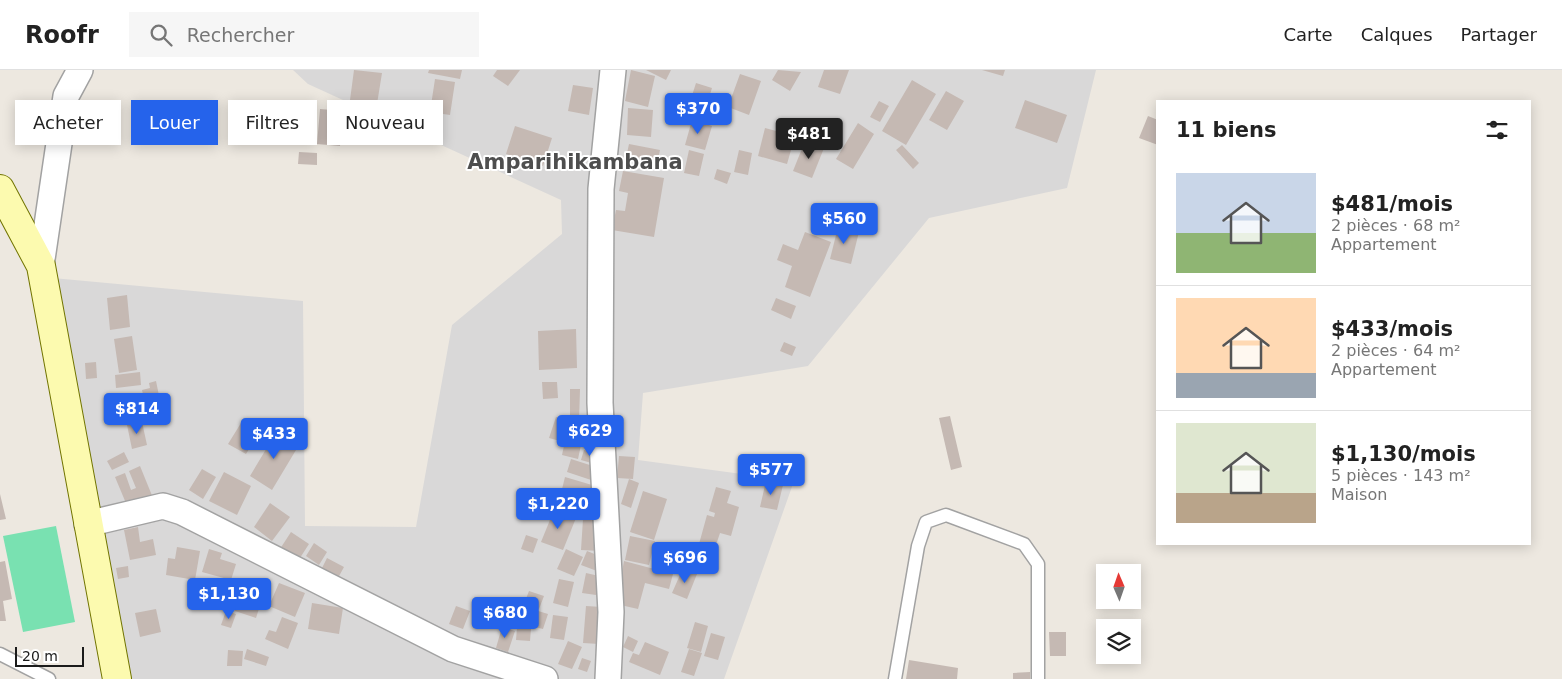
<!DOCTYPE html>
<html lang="fr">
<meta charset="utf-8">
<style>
:root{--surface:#fff;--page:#f6f6f6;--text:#222;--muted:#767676;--line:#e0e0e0;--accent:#2563eb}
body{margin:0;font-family:"DejaVu Sans",sans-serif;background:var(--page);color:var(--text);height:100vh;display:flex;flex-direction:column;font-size:19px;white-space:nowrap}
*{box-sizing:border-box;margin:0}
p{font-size:16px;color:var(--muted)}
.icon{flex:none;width:28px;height:28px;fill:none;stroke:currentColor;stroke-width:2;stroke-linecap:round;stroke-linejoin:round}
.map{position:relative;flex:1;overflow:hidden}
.drawer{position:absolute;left:1156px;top:30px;width:375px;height:445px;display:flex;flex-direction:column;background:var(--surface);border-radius:0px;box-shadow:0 2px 12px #0003}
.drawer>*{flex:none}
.hud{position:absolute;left:15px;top:30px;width:475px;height:45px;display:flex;gap:10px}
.needle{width:32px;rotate:358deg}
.tools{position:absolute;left:1096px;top:494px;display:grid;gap:10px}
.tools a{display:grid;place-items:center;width:45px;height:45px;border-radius:0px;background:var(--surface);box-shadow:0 2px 12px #0003;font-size:25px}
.scale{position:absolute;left:15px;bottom:12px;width:69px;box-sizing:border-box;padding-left:5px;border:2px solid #1b1b1b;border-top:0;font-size:14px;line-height:18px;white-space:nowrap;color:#1b1b1b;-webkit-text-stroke:4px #fff;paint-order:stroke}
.price{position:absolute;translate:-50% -42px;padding:0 11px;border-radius:5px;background:var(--accent);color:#fff;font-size:16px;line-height:32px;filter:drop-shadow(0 1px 2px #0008)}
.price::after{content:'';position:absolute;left:50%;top:30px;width:15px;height:11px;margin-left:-8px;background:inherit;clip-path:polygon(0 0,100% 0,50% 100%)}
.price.active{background:#222;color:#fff}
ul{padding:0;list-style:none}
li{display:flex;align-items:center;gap:15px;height:125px;padding:0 20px}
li+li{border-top:1px solid var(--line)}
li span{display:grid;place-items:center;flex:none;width:140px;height:100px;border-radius:0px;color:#555}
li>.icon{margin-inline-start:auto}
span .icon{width:60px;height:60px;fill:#fffc;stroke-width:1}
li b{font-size:21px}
h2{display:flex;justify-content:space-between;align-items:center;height:60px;padding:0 20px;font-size:21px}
.tag{padding:0 18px;border-radius:0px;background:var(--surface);box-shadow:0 2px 12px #0003;font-size:18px;line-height:45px}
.tag.active{background:var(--accent);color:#fff}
header{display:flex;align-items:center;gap:30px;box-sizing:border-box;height:70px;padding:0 25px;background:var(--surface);border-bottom:1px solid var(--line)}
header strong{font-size:24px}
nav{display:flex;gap:28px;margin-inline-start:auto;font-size:18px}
.search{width:350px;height:45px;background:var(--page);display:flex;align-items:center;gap:12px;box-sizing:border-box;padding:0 18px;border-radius:0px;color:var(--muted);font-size:19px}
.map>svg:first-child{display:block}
</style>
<header>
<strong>Roofr</strong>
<div class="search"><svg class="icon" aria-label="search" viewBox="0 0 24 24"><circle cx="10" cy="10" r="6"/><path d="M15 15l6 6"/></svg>Rechercher</div>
<nav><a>Carte</a><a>Calques</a><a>Partager</a></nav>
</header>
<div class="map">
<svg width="1562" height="609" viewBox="0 0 1562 609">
<rect width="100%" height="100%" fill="#ede8e0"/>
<path fill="#d9d8d8" d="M293,0H1096L1067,118L929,148L808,296L643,323L638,390L794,411L724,609H103L31,206L303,231L305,456L416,457L452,255L562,164L561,130L308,14Z"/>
<path fill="#79e1b1" d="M56,456L75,552L23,562L3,466Z"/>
<path fill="#c5b9b3" d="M354,0L382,3L377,34L350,30Z
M429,0H462L460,9L428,3Z
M497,0H520L508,16L493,6Z
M631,0L655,6L648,37L625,31Z
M646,0H671L666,10Z
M778,0L801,2L790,21L772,10Z
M824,0H849L840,24L818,17Z
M982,0H1005L1003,6Z
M740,4L761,11L749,45L728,37Z
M435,9L455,12L450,45L430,42Z
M912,10L936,24L906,75L882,61Z
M696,13L712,18L704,43L688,38Z
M573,15L593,18L589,45L568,41Z
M946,21L964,31L947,60L929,50Z
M1025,30L1067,45L1057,73L1015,58Z
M879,31L889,36L880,52L870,47Z
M628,38L653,40L651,67L627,65Z
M320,39L343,41L340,76L317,74Z
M261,40L281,44L276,71L256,67Z
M1148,46L1158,50V75L1139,68Z
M692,50L712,56L705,80L685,75Z
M858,53L874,64L853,99L836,89Z
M515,56L552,68L543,96L506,84Z
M765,58L795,66L787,94L758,86Z
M805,71L824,78L812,108L793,101Z
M629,74L660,80L657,94L626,88Z
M902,75L919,93L913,99L896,80Z
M689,80L704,84L699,106L684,103Z
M739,80L752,83L748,105L734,102Z
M299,82L317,83V95L298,94Z
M717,99L731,103L727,114L714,109Z
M623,101L664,108L654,167L612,160L616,140L625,141L628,123L619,121Z
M866,135L871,143L860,148L856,140Z
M838,157L859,162L851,194L830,189Z
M805,162L831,172L810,227L785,217L792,196L777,190L783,174L798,180Z
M127,225L130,257L110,260L107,228Z
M776,228L796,236L791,249L771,240Z
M576,259L577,298L539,300L538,261Z
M132,266L137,300L119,303L114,269Z
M784,272L796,277L792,286L780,281Z
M96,292L97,308L86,309L85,293Z
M140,302L141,315L116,318L115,305Z
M156,311L163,345L126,352L121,328L135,326L136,330L144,329L142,320L150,318L149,313Z
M542,312H557L558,328L543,329Z
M570,319H580L579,351H570Z
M950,346L962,397L951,400L939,348Z
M556,347L567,351L560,371L549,368Z
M142,352L147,375L132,379L127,355Z
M241,353L259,363L246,384L228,374Z
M277,361L299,375L272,420L250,406Z
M565,371L581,375L578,389L562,385Z
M584,380L598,384L595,394L581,390Z
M124,382L129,392L112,400L107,391Z
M619,386L635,387L633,409L617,408Z
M571,389L596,397L591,410L567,402Z
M140,396L153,428L128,438L115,407L125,403L131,420L136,418L129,401Z
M202,399L216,407L203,429L189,420Z
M224,402L251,416L237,445L209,431Z
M565,407L592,415L584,442L558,435Z
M629,409L639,413L631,438L621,434Z
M766,411L783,415L777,440L760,437Z
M716,417L731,421L727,433L739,437L731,466L720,463L715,478L699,474L707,445L714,447L715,443L709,441Z
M643,421L667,429L654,470L630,462Z
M0,424L6,449L0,450Z
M270,433L290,447L272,471L254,457Z
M554,440L576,448L563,480L541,472Z
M583,449L602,450L601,481L581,480Z
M138,457L140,472L153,469L156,485L130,490L124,460Z
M291,462L309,474L296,494L278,482Z
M526,465L538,469L533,483L521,479Z
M630,466L655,471L649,495L625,490Z
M314,473L327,482L319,495L306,486Z
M177,477L200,481L195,510L166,505L168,488L175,489Z
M668,477L682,483L675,501L661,495Z
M209,479L222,483L220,489L236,494L231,510L202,502Z
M566,479L583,487L574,506L557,499Z
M587,481L602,487L597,501L581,495Z
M327,488L344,497L338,508L321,500Z
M5,491L12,529L3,531L6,551H0V492Z
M624,491L673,504L669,519L645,513L638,539L616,534Z
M128,496L129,507L118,509L116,498Z
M683,498L697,504L687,529L672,523Z
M1135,499L1137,532L1110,533V530H1132V502H1109V501Z
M586,503L599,506L596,525L582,523Z
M559,509L574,512L568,537L553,533Z
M279,513L305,523L295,547L269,536Z
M243,516L264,523L256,548L235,541Z
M529,521L544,526L539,539L524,534Z
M312,533L343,538L339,564L308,559Z
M456,536L470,541L463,559L449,554Z
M586,536L602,537L599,574L583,573Z
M156,539L161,562L140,567L135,543Z
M535,540L548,544L543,559L531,556Z
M226,541L236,544L231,558L221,555Z
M493,541L504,546L499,558L488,553Z
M553,545L568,547L564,570L550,568Z
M282,547L298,553L288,579L265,569L269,560L276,562Z
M695,552L708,556L701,582L687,578Z
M502,557L515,561L508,582L496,578Z
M517,558L531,559L530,571L516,570Z
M1049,562H1066V586H1050Z
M711,563L725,567L718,590L704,586Z
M628,566L638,571L633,582L623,577Z
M568,571L582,577L572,599L558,594Z
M645,572L669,582L660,605L629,592L633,583L639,585Z
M247,579L269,587L266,596L244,589Z
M689,579L702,583L694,606L681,602Z
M228,580L243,581L242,596H227Z
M582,588L591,591L587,602L578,599Z
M909,590L958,598L957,609H906Z
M1030,602V609H1013V603Z"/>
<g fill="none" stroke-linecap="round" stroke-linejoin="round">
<g stroke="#a2a2a2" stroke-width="15">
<path id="lane" d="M0,584L49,609
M895,609L918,476L926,452L946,445L1024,474L1038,494V609"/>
</g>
<g stroke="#a2a2a2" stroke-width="28">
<path id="street" d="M41,196L66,26L80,0
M87,454L163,436L182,442L453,579L545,609
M608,609L611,542L600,333L601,119L613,0"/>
</g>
<g stroke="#717400" stroke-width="30">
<path id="secondary" d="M0,119L41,196L117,609"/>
</g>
<use href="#lane" stroke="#fff" stroke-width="12"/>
<use href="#street" stroke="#fff" stroke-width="25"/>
<use href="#secondary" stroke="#fcfaaf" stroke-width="28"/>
</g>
<g text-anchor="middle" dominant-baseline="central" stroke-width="4" stroke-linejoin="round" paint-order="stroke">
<g font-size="21" font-weight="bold" fill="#4e4e4e" stroke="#fff">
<text x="575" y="92">Amparihikambana</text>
</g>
</g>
</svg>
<div class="tools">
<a><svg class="needle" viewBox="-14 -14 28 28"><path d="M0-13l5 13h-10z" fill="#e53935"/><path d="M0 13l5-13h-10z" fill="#767676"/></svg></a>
<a><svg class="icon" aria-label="layers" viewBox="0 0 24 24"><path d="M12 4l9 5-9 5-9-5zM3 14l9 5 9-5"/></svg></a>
</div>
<div class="scale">20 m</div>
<b class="price" style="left:698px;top:65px">$370</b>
<b class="price active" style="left:809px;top:90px">$481</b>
<b class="price" style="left:844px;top:175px">$560</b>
<b class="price" style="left:137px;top:365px">$814</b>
<b class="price" style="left:590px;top:387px">$629</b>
<b class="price" style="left:274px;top:390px">$433</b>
<b class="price" style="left:771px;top:426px">$577</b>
<b class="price" style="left:558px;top:460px">$1,220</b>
<b class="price" style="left:685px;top:514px">$696</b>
<b class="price" style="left:229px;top:550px">$1,130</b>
<b class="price" style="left:505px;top:569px">$680</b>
<div class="hud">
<a class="tag">Acheter</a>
<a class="tag active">Louer</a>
<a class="tag">Filtres</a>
<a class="tag">Nouveau</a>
</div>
<section class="drawer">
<h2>11 biens<svg class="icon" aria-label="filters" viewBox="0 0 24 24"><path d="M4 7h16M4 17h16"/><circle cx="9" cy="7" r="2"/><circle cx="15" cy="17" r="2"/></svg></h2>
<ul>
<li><span style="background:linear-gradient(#c9d6e8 60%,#8fb573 0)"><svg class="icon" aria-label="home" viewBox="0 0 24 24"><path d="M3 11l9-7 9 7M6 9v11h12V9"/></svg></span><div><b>$481/mois</b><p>2 pièces · 68 m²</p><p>Appartement</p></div></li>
<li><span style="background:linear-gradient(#ffd9b3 75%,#9aa5b1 0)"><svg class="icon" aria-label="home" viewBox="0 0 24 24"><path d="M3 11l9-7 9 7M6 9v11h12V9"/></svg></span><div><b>$433/mois</b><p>2 pièces · 64 m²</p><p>Appartement</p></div></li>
<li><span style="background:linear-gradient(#dfe7d0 70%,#b9a48a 0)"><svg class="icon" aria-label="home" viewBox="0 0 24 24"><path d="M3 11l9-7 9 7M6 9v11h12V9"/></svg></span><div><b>$1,130/mois</b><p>5 pièces · 143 m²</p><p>Maison</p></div></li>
</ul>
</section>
</div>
